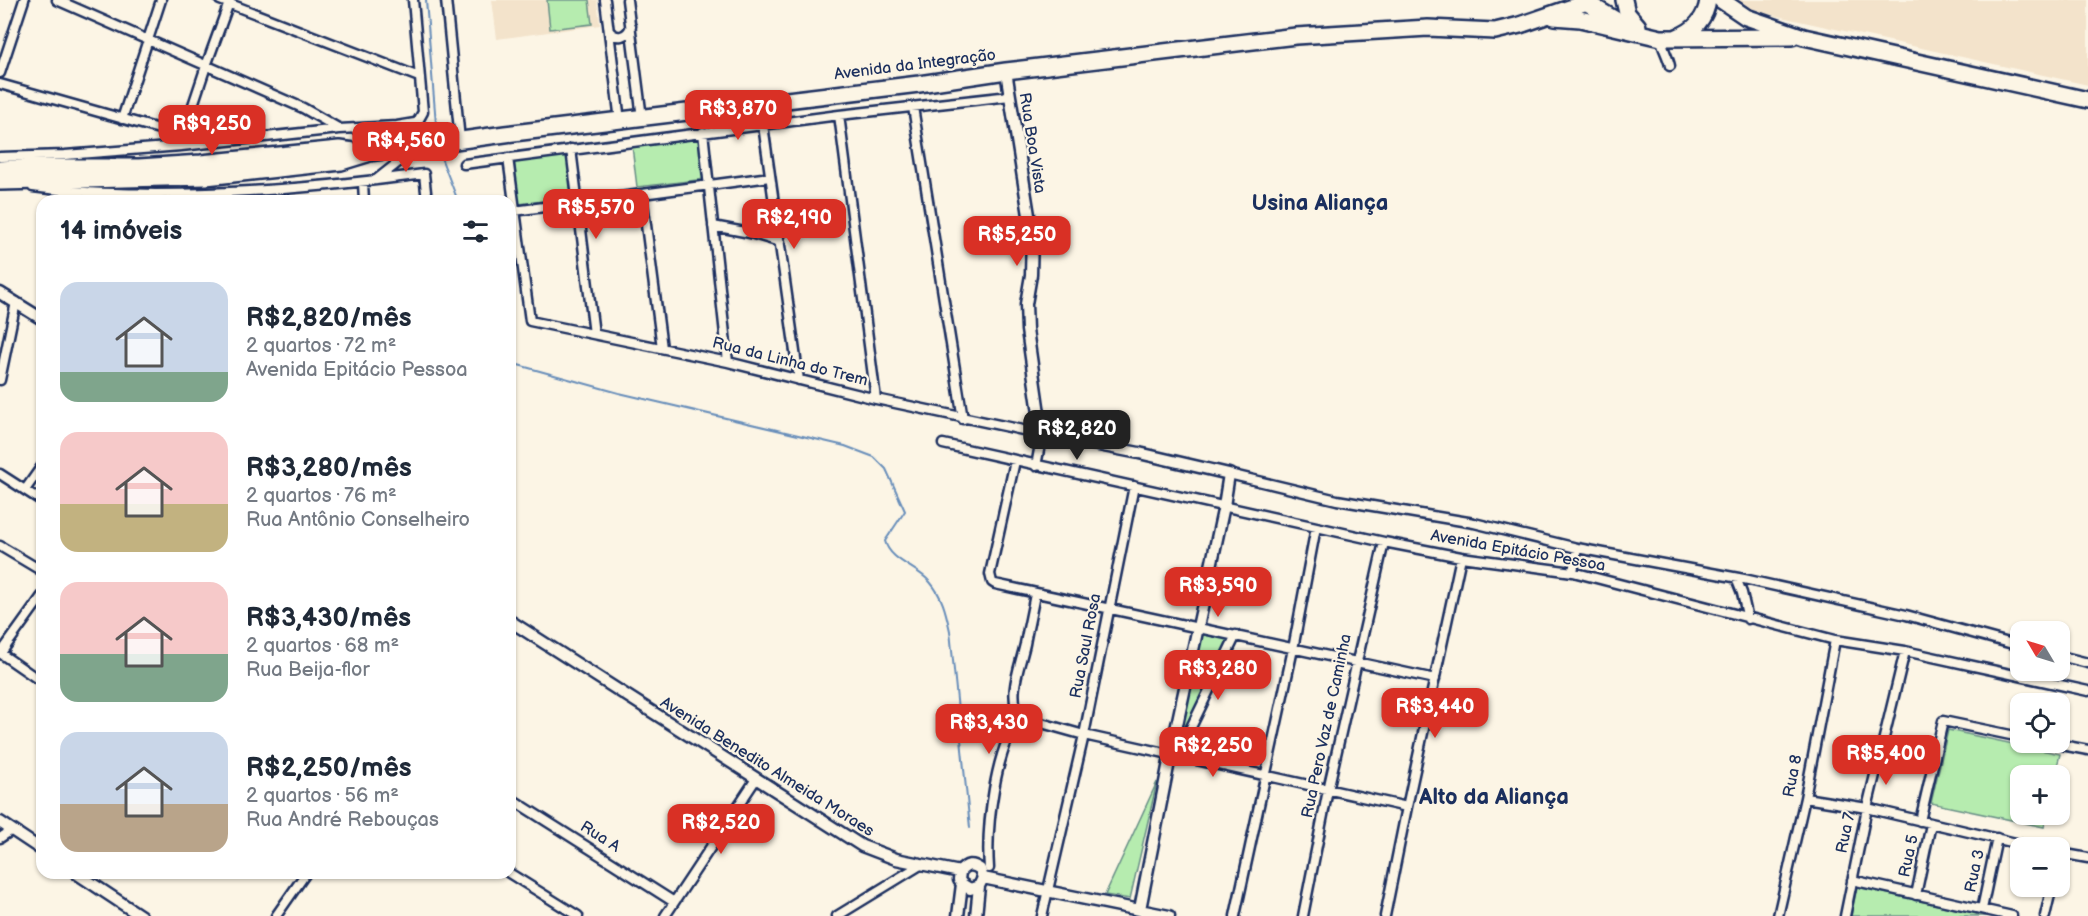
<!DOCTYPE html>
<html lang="pt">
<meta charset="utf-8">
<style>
:root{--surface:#fff;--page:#f6f6f7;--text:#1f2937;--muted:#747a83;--accent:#d93025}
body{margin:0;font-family:"Balsamiq Sans",sans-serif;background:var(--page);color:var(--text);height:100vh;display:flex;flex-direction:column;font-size:22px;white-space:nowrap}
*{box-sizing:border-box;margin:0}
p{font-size:20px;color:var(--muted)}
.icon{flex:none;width:33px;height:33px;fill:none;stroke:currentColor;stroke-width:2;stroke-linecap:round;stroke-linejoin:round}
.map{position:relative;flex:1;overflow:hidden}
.sheet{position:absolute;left:36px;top:195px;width:480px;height:684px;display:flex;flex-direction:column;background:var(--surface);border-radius:18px;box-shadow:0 2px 4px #0004}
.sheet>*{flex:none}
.needle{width:39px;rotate:308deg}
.fabs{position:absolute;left:2010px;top:621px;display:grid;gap:12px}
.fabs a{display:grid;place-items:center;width:60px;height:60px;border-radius:12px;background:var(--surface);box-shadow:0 2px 4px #0004;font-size:30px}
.price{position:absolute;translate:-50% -51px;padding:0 14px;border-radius:12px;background:var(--accent);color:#fff;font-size:20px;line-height:39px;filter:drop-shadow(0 2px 3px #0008)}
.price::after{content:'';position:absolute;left:50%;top:36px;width:18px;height:14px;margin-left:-9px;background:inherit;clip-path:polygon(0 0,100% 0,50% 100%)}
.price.selected{background:#222;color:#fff}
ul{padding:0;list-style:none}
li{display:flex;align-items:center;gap:18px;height:150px;padding:0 24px}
li span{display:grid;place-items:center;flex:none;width:168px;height:120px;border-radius:18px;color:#555}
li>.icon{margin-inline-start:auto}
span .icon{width:72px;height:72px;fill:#fffc;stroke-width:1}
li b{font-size:26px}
h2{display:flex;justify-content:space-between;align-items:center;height:72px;padding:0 24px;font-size:26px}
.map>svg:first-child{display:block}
</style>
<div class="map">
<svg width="2088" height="916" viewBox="0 0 2088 916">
<rect width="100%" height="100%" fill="#fcf5e5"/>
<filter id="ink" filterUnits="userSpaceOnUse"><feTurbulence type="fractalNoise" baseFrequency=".0167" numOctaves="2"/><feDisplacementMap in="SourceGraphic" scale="12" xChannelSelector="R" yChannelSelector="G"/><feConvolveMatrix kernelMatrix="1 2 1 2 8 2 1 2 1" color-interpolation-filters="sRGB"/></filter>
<g filter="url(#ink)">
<path fill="#f3e3cb" d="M492,0H597L600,25L497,39Z
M1732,0H2088V85L1745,9Z"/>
<path fill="#b6ecaf" stroke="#688e86" stroke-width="1.5" d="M547,0H589L592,24L550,29Z
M701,136L706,179L637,187L632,146Z
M569,154L574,197L519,204L514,160Z
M1202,632L1232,638L1176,751Z
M1948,730L2060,754L2055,775L2020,776V814L2047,815L2044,827L1931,803Z
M1157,782L1130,899L1105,895Z
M1857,887L1987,916H1851Z"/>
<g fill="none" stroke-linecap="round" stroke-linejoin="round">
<path stroke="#688eba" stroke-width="2" d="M426,0L436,124
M440,155L458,201
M510,358L511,363L619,393L845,446L874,457L886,469L905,511L885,541C890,561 917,567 930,582C943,597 946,613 950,631L970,828"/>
<g stroke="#1b2f5e" stroke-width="13">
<path id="street" d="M57,0L303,108L338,128
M220,0L419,77
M446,0L460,140
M605,0L620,121
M627,0L642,118
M609,31C617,40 627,37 631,26
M1661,38C1662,48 1668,56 1670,66
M0,73L24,0
M0,84L205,142
M913,107L963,419
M839,115L876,399
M122,119L161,0
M763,125L799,380
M703,132L728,362
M182,138L206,66L230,0
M571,149L594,334
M0,157L65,155L181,146L339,129L397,126L415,123L418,121L423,112L413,0
M508,158L530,321L728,362L876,399L1042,434L1036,466
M464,164L839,115L1010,96
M376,180L415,149
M363,183L364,201
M33,187C74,193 114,193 155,194C245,194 335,186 424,174L427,201
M642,194L662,348
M514,211L770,177
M713,226L750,233L780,242
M0,380L16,302
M943,444L1384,542L1461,557L1573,572L1835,640L1905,651L2088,691
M1015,461L990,574L992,582L995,584L1435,679
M0,474L42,501
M1229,474L1337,500L1474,523L1577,548L1744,579L1906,615L2020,646
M25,490L42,466
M0,546L42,571
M1573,572L1577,548
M1736,578L1742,593L1748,619
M0,653L42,682
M1,653L42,596
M2060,656L2088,663
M1020,717L1084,735L1407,807
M2046,742L2088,750
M1177,756L1236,635
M510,798L674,902
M1805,798L1867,808L2037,848
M1920,821L1943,721L2020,737
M0,838L12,830
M2060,853L2088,858
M989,868C986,826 995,750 1020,717C1007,695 1020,667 1025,644C1028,627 1032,611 1035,594
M509,873L578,916
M1852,880L2012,916
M1916,895L1931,824
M1982,909L1997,838
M276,916L306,873
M665,916L756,779
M837,916L922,864
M1042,916L1084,735L1134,486
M1235,916L1293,649L1316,527
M1303,916L1328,790L1384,542
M1385,916L1407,807L1461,557
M1778,916L1805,798L1835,640
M1845,916L1867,808L1905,651
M2045,916L2052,886"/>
</g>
<g stroke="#1b2f5e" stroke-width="15">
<path id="secondary" d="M1006,71L1032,234L1031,275L1026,304L1027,330L1042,434L1139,453L1229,474L1224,506L1169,762L1140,909
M0,293L42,319
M510,621L862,846L896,859L960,872
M0,822L42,850
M76,873L141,916
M983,878L1169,916
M958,916L962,884L959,880L960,872C966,864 972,863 980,869L983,878L979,886L970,889L962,884
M976,916L979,886"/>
</g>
<g stroke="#1b2f5e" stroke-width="20">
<path id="highway" d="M1582,0L1616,20L1626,22
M1624,0L1627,13L1638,26
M1721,0L1746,17L1804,37L2088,100
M1554,17L1580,19L1661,38L1792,37
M1677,37C1694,31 1706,18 1708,0
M0,169L34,167H139L201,163L339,149L369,153L505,134L919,84L1006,71L1296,36L1428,28L1495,31L1520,25L1593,0
M0,182L206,177L341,162L367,154"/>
</g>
<use href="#street" stroke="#fcf5e5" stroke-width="8"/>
<use href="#secondary" stroke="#fcf5e5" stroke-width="10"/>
<use href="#highway" stroke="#fcf5e5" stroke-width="15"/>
</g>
</g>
<g text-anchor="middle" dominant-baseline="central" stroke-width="4.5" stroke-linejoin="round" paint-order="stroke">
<g font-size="16" fill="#1b2f5e" stroke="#fcf5e5">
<text transform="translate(915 65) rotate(-7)">Avenida da Integração</text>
<text transform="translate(1032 143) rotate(81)">Rua Boa Vista</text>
<text transform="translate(790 362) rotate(14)">Rua da Linha do Trem</text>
<text transform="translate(1518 551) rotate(10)">Avenida Epitácio Pessoa</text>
<text transform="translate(1086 646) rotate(-79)">Rua Saul Rosa</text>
<text transform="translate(1327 726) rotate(-78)">Rua Pero Vaz de Caminha</text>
<text transform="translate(767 767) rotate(32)">Avenida Benedito Almeida Moraes</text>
<text transform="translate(1793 776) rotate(-79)">Rua 8</text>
<text transform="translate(1846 833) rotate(-78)">Rua 7</text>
<text transform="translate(600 837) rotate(32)">Rua A</text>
<text transform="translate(1909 856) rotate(-78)">Rua 5</text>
<text transform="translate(1975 871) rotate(-78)">Rua 3</text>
</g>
<g font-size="22" font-weight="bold" fill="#1b2f5e" stroke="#fcf5e5">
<text x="1320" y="203">Usina Aliança</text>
<text x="1494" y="797">Alto da Aliança</text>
</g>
</g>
</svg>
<div class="fabs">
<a><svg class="needle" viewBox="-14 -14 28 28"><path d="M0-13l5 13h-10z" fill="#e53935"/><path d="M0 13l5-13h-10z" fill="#747a83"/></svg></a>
<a><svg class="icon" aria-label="locate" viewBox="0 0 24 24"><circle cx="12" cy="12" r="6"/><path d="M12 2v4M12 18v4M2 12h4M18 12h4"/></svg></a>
<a>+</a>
<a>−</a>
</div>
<b class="price" style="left:738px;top:141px">R$3,870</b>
<b class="price" style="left:212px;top:156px">R$9,250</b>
<b class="price" style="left:406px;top:173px">R$4,560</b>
<b class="price" style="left:596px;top:240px">R$5,570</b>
<b class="price" style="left:794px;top:250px">R$2,190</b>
<b class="price" style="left:1017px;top:267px">R$5,250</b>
<b class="price selected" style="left:1077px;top:461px">R$2,820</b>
<b class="price" style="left:1218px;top:618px">R$3,590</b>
<b class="price" style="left:1218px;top:701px">R$3,280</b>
<b class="price" style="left:1435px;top:739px">R$3,440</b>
<b class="price" style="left:989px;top:755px">R$3,430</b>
<b class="price" style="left:1213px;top:778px">R$2,250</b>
<b class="price" style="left:1886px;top:786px">R$5,400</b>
<b class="price" style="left:721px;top:855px">R$2,520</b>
<section class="sheet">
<h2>14 imóveis<svg class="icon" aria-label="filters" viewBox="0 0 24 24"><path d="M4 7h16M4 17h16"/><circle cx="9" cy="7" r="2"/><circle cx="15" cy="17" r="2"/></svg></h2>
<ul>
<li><span style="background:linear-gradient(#c9d6e8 75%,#7fa58c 0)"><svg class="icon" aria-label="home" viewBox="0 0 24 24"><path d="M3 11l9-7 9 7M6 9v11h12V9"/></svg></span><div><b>R$2,820/mês</b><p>2 quartos · 72 m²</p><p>Avenida Epitácio Pessoa</p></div></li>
<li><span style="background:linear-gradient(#f6c9c9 60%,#c2b280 0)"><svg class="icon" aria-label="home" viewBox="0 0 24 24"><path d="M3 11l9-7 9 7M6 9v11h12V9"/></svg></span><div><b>R$3,280/mês</b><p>2 quartos · 76 m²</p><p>Rua Antônio Conselheiro</p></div></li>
<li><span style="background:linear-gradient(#f6c9c9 60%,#7fa58c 0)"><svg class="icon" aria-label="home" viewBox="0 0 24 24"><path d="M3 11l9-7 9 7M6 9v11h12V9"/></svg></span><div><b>R$3,430/mês</b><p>2 quartos · 68 m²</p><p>Rua Beija-flor</p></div></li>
<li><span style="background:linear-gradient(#c9d6e8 60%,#b9a48a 0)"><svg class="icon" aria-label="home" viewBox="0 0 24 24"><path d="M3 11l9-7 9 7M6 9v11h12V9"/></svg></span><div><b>R$2,250/mês</b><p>2 quartos · 56 m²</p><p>Rua André Rebouças</p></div></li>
</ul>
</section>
</div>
